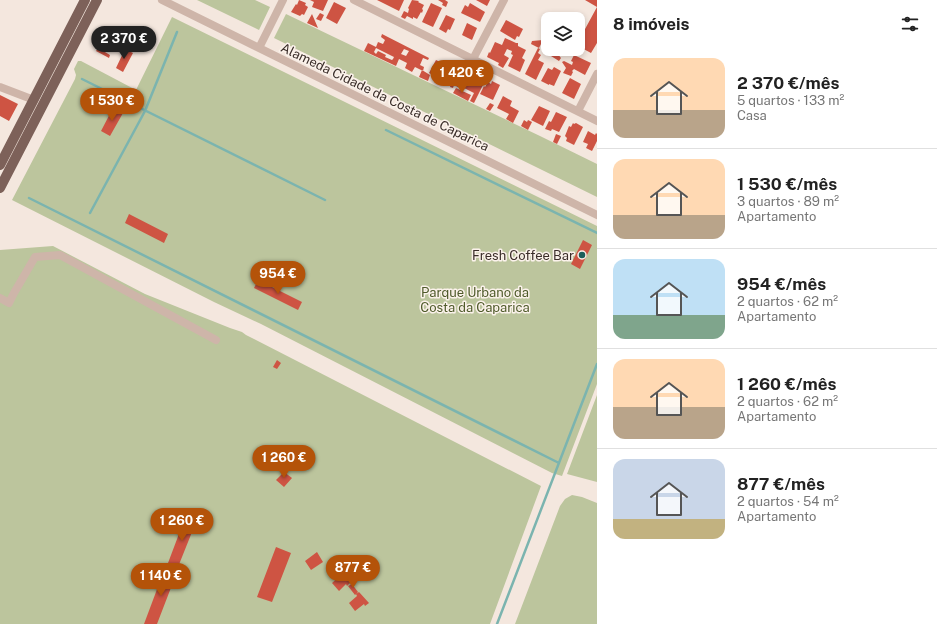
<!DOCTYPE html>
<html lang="pt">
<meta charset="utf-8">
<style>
:root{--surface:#fff;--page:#f6f6f6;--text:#222;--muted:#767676;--line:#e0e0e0;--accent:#b45309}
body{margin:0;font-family:"Public Sans",sans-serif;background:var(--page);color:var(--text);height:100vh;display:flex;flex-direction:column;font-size:15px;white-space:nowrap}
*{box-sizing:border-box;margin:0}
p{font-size:13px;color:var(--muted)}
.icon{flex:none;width:22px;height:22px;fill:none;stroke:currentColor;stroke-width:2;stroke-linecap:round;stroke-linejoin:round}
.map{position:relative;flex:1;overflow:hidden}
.details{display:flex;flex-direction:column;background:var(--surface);width:340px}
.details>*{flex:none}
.buttons{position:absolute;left:541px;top:12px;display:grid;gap:8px}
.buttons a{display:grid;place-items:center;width:44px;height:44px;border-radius:8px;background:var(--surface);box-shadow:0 2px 6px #0003;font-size:20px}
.price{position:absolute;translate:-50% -34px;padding:0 9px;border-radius:14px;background:var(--accent);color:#fff;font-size:13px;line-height:26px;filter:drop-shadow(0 1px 2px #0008)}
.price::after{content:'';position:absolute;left:50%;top:24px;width:12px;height:9px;margin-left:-6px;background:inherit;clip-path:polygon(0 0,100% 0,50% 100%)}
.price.selected{background:#222;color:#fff}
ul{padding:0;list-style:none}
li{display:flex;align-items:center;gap:12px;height:100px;padding:0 16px}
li+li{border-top:1px solid var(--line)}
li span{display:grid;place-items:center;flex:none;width:112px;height:80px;border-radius:12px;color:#555}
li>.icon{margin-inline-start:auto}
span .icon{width:48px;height:48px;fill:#fffc;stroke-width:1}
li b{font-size:17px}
h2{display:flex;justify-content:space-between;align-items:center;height:48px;padding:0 16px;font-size:17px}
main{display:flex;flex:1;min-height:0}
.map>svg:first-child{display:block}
</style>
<main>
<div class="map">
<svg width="597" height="624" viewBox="0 0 597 624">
<rect width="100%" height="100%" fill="#f4e7de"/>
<path fill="#bcc59d" d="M197,0H255L270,7L259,30Z
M286,14L540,136L597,164V197L274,38Z
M172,17L597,226V384L562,476L552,473L261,324L214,302L12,200L75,79L76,75L74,69L78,61H81L136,90Z
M53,246L145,294L230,328L242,332L246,335L541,486L490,624H0V250Z
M597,395V482L567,474Z
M572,495L582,497L597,503V624H515L560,506L565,499Z"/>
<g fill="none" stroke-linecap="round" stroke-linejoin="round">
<path stroke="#7bb4af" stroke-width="2.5" d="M82,79L325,200
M386,130L597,233
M29,198L559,463
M90,213L145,111L177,32
M497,624L597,364"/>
</g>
<path fill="#ce5443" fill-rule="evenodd" d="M299,0L306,3L305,5L308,7L304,15L302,14L300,16L291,12L296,4L297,5Z
M310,0H328L323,11L312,7L314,2Z
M377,0H404L399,11Z
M412,0L419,1L418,2L424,5L422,9L423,10L422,13L421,12L417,19L413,17V19L407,16L405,19L401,17L404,11L408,13L409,9L408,8Z
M438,0H445L448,2L446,7L442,5L443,3Z
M476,0H490L487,6Z
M585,0H597V7Z
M334,2L346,8L337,24L326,18Z
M431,3L442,8L433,27L422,22Z
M470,3L485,12L480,22L461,13L465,5L468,7Z
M597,7V43L591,53L578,46V42Z
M320,13L324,15L321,21L316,19Z
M312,14L318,28L307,23Z
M446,15L455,19L450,30L448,29L446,33L439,29Z
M506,20L523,29L519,37L517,36L515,40L500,31Z
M467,23L477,28L472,40L462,35Z
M382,34L429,58L428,60L423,58L420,65L424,67L423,71L415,67L412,72L405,68L407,63L399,59L396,66L364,51L368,43L376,47L378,42L383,44L385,40L381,37ZM376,48L394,57L393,59L392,60L385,57L386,55L378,51L376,54L374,52ZM404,49L409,51L406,56L401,54Z
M505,38L516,43H518V46L526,50L522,58L525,60L520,72L508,66L513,55L511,54L512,51L507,49L504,55L509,58L503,68L498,65L499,63L487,57L489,52L490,53L495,42L502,45Z
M543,40L539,48L531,44L532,41Z
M98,48L110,55L109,58L96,51Z
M538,48L540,49L538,53L541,55L538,60L544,63L536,80L525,74Z
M125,49L133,53L123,72L116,68Z
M550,49H559L557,53L561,58L559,61L551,56L552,54L548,52Z
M574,55L591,63L585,75L574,69L572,71L573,72L571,76L563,73L566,68L562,62L564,61L572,65L573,62L571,61Z
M436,60L465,74L458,87L454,85L453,88L450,87L451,84L445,81L444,84L441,82L442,80L436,77L435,79L432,78L433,75L429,73Z
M554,67L561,71L554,86L549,84V85L541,81L548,68L552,70Z
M422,70L430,75L428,81L419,77Z
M470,76L484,83L474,103L470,101L474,93L464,88Z
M570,78L581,84L574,99L562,93Z
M492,81L500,85L493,100L480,94L484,86L485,87L488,82L491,84Z
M456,88L471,95L468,101L453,93Z
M0,95L18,104L9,121L0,116Z
M503,96L512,101L510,106L519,111L513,123L506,119L509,114L497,108Z
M490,103L494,105L490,111L486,109Z
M539,106L550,111L543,126L531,120Z
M113,108L123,113L110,136L101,131Z
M556,112L567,117L559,132L552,129L551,131L545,129L549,121L551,122Z
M524,120L527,122L528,120L532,122L528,130L521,126Z
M573,123L574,124L576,123L583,127L574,145L566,141L567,138L565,136L569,126L571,127Z
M588,131L595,135L596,133L597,134V141L592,151L586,148L588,144L583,142Z
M556,134L561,136L557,144L553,142Z
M129,214L168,234L164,243L125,223Z
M583,240L592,245L580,269L571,264Z
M258,280L302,302L298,310L254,288Z
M277,360L281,363L277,369L273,367Z
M284,472L292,478L284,487L276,480Z
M185,518L196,522L178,567L168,563Z
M276,547L291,553L272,602L257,597Z
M317,552L323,562L311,570L305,561Z
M165,568L177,572L157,624H144Z
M343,572L351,582L347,586L346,584L339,591L332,583L340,576L339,575Z
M352,584L358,592L355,595L348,586Z
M359,592L369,603L365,606L364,604L355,611L349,603L357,596L356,594Z"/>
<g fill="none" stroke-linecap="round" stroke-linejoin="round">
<path stroke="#ceb5a9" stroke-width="8" d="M162,0L597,215
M354,0L597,121
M259,48L283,0
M473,59L504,0
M0,87L34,100
M578,111L597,74
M0,298L9,303L14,293L35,257L60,255L216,340"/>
<path stroke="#7d6159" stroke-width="10" d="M0,165L85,0
M0,188L97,0"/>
</g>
<circle fill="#1b5f5b" stroke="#fbf2eb" stroke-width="1.5" cx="582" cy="255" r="4"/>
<g text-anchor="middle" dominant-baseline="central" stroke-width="3" stroke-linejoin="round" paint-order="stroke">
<g font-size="13" fill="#3a2d29" stroke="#fbf2eb">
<text transform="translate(385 97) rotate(26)">Alameda Cidade da Costa de Caparica</text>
</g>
<g font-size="13" fill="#3a2d29" stroke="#fbf2eb" text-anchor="end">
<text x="574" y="255">Fresh Coffee Bar</text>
</g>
<g font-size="13" fill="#4f5b2b" stroke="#fbf2eb">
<text x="475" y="292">Parque Urbano da<tspan x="475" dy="15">Costa da Caparica</tspan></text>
</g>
</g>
</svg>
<div class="buttons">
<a><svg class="icon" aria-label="layers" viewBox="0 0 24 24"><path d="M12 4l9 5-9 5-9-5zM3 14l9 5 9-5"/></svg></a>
</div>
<b class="price selected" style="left:124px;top:60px">2 370 €</b>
<b class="price" style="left:462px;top:94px">1 420 €</b>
<b class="price" style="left:112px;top:122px">1 530 €</b>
<b class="price" style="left:278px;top:295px">954 €</b>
<b class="price" style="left:284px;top:479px">1 260 €</b>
<b class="price" style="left:182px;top:542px">1 260 €</b>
<b class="price" style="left:353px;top:589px">877 €</b>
<b class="price" style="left:161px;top:597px">1 140 €</b>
</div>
<section class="details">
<h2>8 imóveis<svg class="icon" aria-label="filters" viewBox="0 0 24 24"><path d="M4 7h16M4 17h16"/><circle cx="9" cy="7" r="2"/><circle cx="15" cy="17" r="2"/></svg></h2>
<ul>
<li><span style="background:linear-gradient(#ffd9b3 65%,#b9a48a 0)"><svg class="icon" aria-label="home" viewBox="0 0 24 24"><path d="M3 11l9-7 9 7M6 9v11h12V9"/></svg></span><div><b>2 370 €/mês</b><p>5 quartos · 133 m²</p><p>Casa</p></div></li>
<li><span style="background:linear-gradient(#ffd9b3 70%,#b9a48a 0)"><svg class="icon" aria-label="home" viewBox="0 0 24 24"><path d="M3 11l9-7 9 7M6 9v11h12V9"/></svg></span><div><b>1 530 €/mês</b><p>3 quartos · 89 m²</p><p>Apartamento</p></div></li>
<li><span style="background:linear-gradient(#bfe0f5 70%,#7fa58c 0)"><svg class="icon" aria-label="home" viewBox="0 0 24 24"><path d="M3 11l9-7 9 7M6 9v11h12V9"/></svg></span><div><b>954 €/mês</b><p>2 quartos · 62 m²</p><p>Apartamento</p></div></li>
<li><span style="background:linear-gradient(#ffd9b3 60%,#b9a48a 0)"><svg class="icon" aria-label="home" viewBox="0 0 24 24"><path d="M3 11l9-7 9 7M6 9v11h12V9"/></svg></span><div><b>1 260 €/mês</b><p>2 quartos · 62 m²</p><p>Apartamento</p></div></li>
<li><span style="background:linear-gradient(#c9d6e8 75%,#c2b280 0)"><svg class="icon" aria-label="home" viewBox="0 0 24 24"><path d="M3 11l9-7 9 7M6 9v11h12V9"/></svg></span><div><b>877 €/mês</b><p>2 quartos · 54 m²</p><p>Apartamento</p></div></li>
</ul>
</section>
</main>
